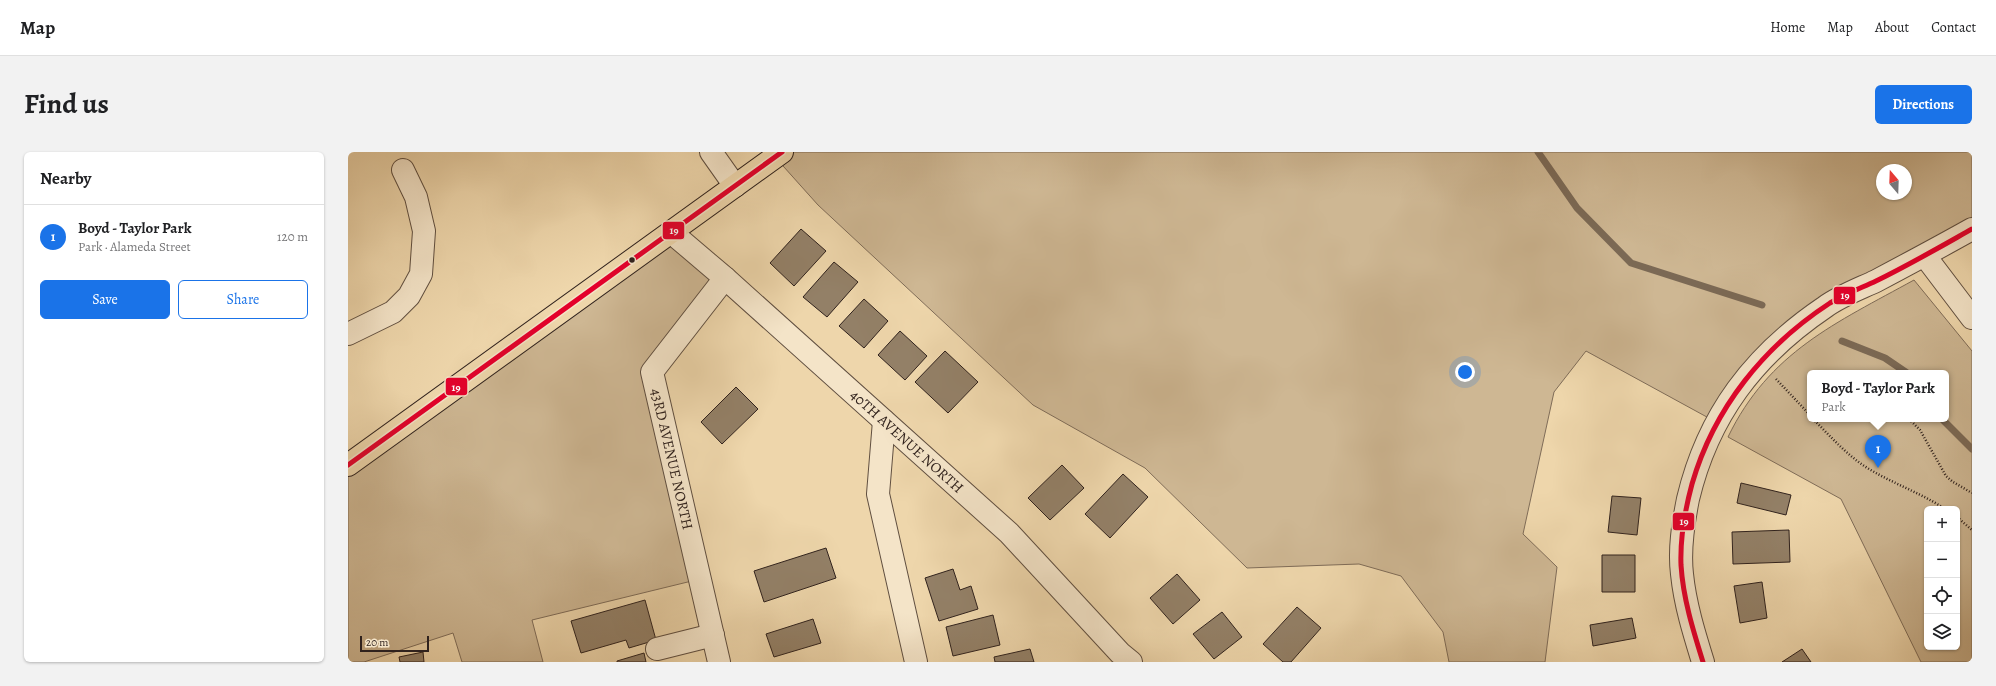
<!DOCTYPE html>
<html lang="en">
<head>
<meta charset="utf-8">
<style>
  body { margin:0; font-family:Alegreya,serif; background:#f2f2f2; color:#202124 }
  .controls { position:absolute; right:12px; bottom:12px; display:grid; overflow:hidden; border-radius:6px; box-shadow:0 1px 3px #0004 }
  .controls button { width:36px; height:36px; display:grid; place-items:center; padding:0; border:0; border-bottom:1px solid #e0e0e0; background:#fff; color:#202124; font:20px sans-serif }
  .compass { position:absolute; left:1528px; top:12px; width:36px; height:36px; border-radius:50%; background:#fff; box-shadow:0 1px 3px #0004; rotate:341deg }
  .scale { position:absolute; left:12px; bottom:10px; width:69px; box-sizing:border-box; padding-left:4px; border:2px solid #30221d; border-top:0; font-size:11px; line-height:14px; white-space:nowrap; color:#30221d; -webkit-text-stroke:3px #f4e4c8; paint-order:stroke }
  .you { position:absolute; left:1117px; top:220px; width:14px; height:14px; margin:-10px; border:3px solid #fff; border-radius:50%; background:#1a73e8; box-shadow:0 0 0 6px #1a73e833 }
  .badge { display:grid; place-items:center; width:26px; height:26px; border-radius:50%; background:#1a73e8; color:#fff; font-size:13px; font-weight:700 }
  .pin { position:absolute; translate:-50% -33px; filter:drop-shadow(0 1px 2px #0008) }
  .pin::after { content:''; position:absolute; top:21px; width:14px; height:12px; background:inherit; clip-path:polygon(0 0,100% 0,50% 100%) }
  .popup { position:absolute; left:1459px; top:218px; width:142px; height:52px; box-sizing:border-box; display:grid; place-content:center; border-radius:6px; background:#fff; filter:drop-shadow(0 1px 3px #0005); font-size:13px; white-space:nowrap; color:#757577 }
  .popup b { font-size:15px; color:#202124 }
  .popup::after { content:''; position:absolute; left:50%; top:100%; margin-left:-8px; border:8px solid transparent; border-top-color:#fff }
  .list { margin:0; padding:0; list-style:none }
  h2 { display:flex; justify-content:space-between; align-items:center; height:52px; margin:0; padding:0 16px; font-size:17px }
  h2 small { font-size:13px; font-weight:400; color:#757577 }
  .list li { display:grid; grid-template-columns:26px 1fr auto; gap:12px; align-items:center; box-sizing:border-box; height:64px; padding:0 16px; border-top:1px solid #e0e0e0 }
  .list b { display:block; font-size:15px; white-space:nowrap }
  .list p { margin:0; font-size:13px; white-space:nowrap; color:#757577 }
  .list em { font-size:13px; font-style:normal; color:#757577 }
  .actions { display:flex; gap:8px; padding:12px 16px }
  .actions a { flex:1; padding:9px 0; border:1px solid #1a73e8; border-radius:6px; text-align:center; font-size:14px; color:#1a73e8 }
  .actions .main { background:#1a73e8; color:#fff }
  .icon { flex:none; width:22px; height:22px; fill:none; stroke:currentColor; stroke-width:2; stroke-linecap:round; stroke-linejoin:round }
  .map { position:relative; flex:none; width:1624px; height:510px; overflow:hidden; border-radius:6px }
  header { display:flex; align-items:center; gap:24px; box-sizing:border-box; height:56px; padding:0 20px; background:#fff; border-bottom:1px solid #e0e0e0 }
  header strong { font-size:19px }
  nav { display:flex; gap:22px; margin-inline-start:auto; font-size:14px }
  .intro { display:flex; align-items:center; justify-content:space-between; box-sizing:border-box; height:96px; padding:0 24px }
  h1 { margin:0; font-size:28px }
  .button { padding:10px 18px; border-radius:6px; background:#1a73e8; color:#fff; font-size:14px; font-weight:700 }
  main { display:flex; gap:24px; padding:0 24px }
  aside { flex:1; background:#fff; border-radius:6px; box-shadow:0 1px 3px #0004 }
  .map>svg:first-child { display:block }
</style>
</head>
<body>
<header>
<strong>Map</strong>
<nav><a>Home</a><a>Map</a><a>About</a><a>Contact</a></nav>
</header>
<div class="intro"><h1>Find us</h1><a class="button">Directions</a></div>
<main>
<aside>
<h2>Nearby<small></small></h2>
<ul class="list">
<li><span class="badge">1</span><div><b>Boyd - Taylor Park</b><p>Park · Alameda Street</p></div><em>120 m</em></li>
</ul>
<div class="actions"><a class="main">Save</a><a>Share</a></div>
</aside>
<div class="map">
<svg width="1624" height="510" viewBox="0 0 1624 510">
  <rect width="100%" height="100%" fill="#eed6ab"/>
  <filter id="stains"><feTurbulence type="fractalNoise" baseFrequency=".005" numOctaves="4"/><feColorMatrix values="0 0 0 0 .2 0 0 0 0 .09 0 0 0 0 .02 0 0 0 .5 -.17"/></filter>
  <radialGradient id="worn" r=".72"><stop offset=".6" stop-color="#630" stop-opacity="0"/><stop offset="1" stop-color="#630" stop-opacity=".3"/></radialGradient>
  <!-- green -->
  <path fill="#ceb793" stroke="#7f6c58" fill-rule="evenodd" d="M434 0H1624V77L1478 154 1368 270 1238 199 1206 240 1175 382 1209 415 1197 510H1101L1095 480 1053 424 1011 412 899 416 797 316 685 253 470 53 427 5ZM1534 18H1558V42H1534Z
    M324 81 377 126 304 220 352 427 184 468 195 510H114L105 481 16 510H0V313Z
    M1566 128 1624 199V510H1573L1493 347 1380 285C1421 200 1488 171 1566 128ZM1462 221H1598V267H1462ZM1579 357H1609V495H1579Z"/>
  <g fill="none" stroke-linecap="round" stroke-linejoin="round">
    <!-- stream -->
    <path stroke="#7b6955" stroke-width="7" d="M1190 0 1229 56 1283 111 1414 153
      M1494 189 1537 206 1559 221
      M1594 267 1624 297"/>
  </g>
  <!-- building -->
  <path fill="#938067" stroke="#30221d" d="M453 77 478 99 446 134 422 111Z
    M486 110 510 130 479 165 455 145Z
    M516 147 540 169 516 196 491 174Z
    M552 179 579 204 557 228 530 203Z
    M597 199 630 230 600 261 567 230Z
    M388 235 410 257 374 292 353 270Z
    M714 313 736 336 702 368 680 346Z
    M775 322 800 345 762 386 737 362Z
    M1393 331 1443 343 1438 363 1389 351Z
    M1264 344 1293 346 1289 383 1260 380Z
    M1441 378 1442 410 1385 412 1384 380Z
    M478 396 488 426 416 450 406 419Z
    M1254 403H1287V440H1254Z
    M605 417 612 438 623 434 630 457 591 469 577 426Z
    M829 422 852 448 825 472 802 446Z
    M1414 430 1419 466 1392 471 1386 434Z
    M297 448 308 488 281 496 278 488 233 501 223 469Z
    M949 455 973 476 943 510H935L915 492Z
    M874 460 894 485 866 507 845 482Z
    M645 463 652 493 605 504 598 475Z
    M1284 466 1288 486 1245 494 1242 473Z
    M465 467 473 491 426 505 418 482Z
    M682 497 686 510H647L646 505Z
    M1454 497 1463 510H1434Z
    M75 500 76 510H52L51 505Z
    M296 501 298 510H269V509Z"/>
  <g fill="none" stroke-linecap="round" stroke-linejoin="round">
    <defs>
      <g id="minor">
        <path d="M363 0 387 34"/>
        <path id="s1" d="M324 81 377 126 661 381 772 501 783 510"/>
        <path d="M1577 104 1624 166"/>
        <path d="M0 182 45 160 61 144 73 122 76 79 68 45 55 18"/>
        <path d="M536 269 530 342 568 510"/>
        <path d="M309 497 365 483"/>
        <path d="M371 510 304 220 377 126"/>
        <path d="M1355 510C1346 481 1337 452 1334 422 1331 397 1335 372 1340 347 1360 263 1406 203 1477 155 1492 144 1511 137 1528 129 1560 112 1592 95 1624 77"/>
      </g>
      <path id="major" d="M0 313 434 0"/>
    </defs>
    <!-- minor casing -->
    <use href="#minor" stroke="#604f40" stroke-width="24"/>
    <!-- major casing -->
    <use href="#major" stroke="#30221d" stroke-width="24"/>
    <!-- path -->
    <path stroke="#30221d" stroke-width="2.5" stroke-dasharray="1 2" stroke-linecap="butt" d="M1428 227 1462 263
      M1465 267 1468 270
      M1472 267 1468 270C1485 287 1501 305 1521 317 1546 332 1573 341 1597 357
      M1561 267 1572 278 1598 324 1605 330 1624 341
      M1609 365 1624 378"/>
    <!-- minor -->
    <use href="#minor" stroke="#f4e4c8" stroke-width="22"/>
    <!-- major -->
    <use href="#major" stroke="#eed6ab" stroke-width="22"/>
    <defs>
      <path id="bus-1" d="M0 313 434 0
        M1355 510C1345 478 1335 446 1333 413 1332 386 1337 358 1344 332 1366 256 1416 194 1482 151 1497 142 1513 136 1528 129 1561 113 1592 95 1624 77"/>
    </defs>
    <!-- bus-1 casing -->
    <use href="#bus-1" stroke="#f4e4c8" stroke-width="8"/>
    <!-- bus-1 -->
    <use href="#bus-1" stroke="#e4002b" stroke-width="5"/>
  </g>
  <!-- markers -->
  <circle fill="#30221d" stroke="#f4e4c8" stroke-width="1.5" cx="284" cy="108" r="3.5"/>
  <g text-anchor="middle" stroke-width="3" stroke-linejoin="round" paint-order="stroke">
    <!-- street labels -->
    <g font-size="15" fill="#30221d" stroke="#f4e4c8">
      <text dy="5" stroke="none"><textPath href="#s1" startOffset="314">40TH AVENUE NORTH</textPath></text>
      <text transform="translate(324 307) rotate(77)" y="5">43RD AVENUE NORTH</text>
    </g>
  </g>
  <g stroke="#f4e4c8" stroke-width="1.5">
    <rect x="314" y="69" width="23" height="19" rx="4" fill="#e4002b"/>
    <rect x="1485" y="134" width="23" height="19" rx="4" fill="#e4002b"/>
    <rect x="97" y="225" width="23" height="19" rx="4" fill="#e4002b"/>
    <rect x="1324" y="360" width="23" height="19" rx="4" fill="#e4002b"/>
  </g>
  <g font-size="11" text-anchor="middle" font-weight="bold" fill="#fff">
    <text x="326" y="82">19</text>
    <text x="1497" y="147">19</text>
    <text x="108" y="239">19</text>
    <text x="1336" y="373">19</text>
  </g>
  <rect width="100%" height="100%" filter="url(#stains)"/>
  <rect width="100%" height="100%" fill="url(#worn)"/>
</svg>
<div class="controls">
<button>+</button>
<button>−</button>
<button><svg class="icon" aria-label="locate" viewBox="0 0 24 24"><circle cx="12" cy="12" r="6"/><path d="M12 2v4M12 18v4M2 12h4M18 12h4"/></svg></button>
<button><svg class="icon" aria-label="layers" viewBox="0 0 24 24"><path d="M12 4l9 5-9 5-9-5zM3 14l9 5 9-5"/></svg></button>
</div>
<svg class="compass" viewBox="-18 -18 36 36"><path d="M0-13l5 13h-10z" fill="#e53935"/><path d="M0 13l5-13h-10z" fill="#757577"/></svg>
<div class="scale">20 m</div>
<div class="you"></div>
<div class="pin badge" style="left:1530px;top:316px">1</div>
<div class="popup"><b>Boyd - Taylor Park</b>Park</div>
</div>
</main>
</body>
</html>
